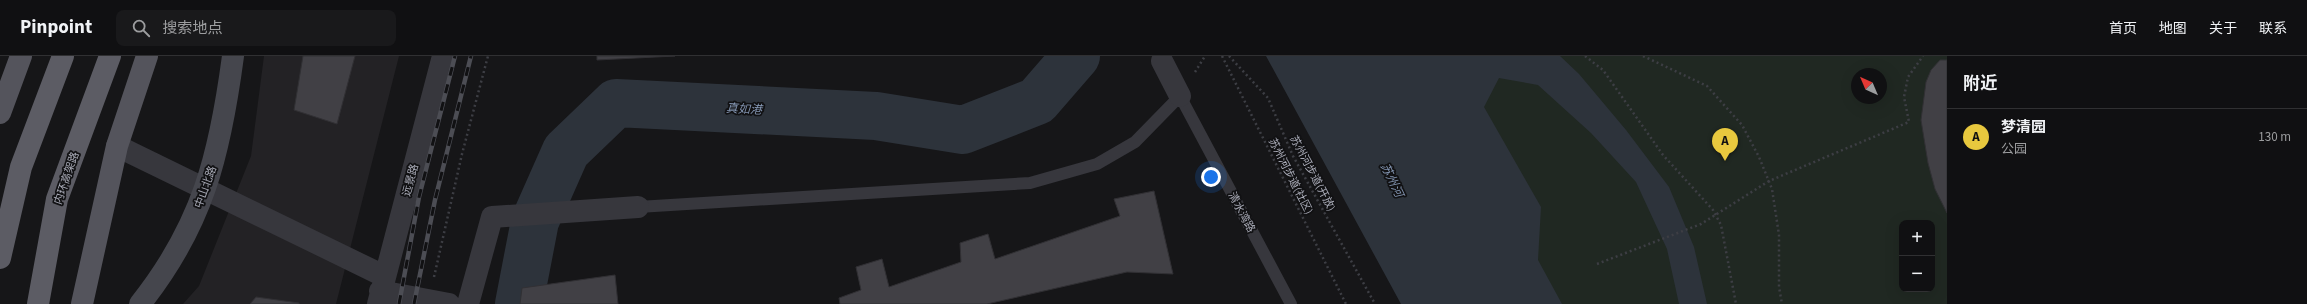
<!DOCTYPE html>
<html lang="zh">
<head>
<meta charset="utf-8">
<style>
  body { margin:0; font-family:"Source Sans 3","Noto Sans SC",sans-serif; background:#19191b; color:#f1f3f6 }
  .controls { position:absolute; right:12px; bottom:12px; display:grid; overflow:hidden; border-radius:8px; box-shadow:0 4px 16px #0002 }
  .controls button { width:36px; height:36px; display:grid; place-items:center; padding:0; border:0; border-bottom:1px solid #303032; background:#101012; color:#f1f3f6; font:20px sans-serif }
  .compass { position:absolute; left:1851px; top:12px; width:36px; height:36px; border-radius:50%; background:#101012; box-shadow:0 4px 16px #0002; rotate:316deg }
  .you { position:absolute; left:1211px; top:121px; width:14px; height:14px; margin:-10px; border:3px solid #fff; border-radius:50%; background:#1a73e8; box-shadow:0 0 0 6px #1a73e833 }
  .badge { display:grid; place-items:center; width:26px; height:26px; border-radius:50%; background:#e8c83e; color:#111; font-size:13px; font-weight:700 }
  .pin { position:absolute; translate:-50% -33px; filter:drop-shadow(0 1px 2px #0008) }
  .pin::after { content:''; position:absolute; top:21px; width:14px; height:12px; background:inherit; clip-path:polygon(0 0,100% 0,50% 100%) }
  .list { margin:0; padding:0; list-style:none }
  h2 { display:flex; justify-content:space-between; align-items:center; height:52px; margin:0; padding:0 16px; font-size:17px }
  h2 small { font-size:13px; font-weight:400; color:#9c9d9f }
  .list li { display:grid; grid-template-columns:26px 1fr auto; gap:12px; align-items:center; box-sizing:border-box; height:56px; padding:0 16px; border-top:1px solid #303032 }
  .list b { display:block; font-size:15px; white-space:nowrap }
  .list p { margin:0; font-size:13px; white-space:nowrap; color:#9c9d9f }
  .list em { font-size:13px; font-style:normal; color:#9c9d9f }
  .icon { flex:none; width:22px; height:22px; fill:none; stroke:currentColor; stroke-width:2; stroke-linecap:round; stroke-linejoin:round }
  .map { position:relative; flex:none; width:1947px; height:248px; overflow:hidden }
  header { display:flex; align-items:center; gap:24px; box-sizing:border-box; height:56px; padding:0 20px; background:#101012; border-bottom:1px solid #303032 }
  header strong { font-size:19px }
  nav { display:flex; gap:22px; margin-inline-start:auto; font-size:14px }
  .search { width:280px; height:36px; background:#19191b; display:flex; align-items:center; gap:10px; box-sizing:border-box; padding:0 14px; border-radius:8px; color:#9c9d9f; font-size:15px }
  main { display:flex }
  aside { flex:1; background:#101012 }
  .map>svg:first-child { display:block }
</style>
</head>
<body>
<header>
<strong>Pinpoint</strong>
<div class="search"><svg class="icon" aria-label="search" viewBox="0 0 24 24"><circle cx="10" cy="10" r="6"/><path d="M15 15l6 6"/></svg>搜索地点</div>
<nav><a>首页</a><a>地图</a><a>关于</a><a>联系</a></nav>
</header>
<main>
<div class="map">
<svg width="1947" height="248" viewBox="0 0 1947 248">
  <rect width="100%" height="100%" fill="#161618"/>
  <!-- built -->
  <path fill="#232225" d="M264 0H399L336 248H183L199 230 251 100Z"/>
  <!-- green -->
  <path fill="#202822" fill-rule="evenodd" d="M1457 0H1947V248H1551ZM1857 18H1881V42H1857ZM1902 167H1932V233H1902Z"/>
  <!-- water -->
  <path fill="#2d333b" d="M1266 0H1560L1579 18 1626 74 1669 131 1694 191 1707 248H1679L1667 193 1636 126 1591 77 1538 29 1499 22 1484 51 1541 151 1538 204 1562 248H1401Z"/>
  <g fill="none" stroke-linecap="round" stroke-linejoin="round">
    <!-- river -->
    <path stroke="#2d333b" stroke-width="48" d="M519 248 535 165 566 95 616 47 876 60 963 74 1037 45 1076 0"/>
  </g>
  <!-- building -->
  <path fill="#414045" stroke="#313034" d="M303 0H355L337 68 294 54Z
    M597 0H675L597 4Z
    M1940 4H1947V157L1935 133 1928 107 1921 64 1926 26 1931 14Z
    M1154 135 1173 218 1127 216 987 248H840L839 242 861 234 856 211 882 203 889 231 961 206 960 187 988 178 995 203 1120 160 1114 143Z
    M615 219 618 248H520L522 232Z
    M256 241 299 247V248H250Z"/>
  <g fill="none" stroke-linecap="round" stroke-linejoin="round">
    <!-- path -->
    <path stroke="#3d3e44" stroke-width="2.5" stroke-dasharray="2 3" stroke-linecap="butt" d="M1222 0 1346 248
      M1229 0 1268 42 1293 100 1375 248
      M1585 0 1603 14 1663 99 1713 154 1721 169 1736 248
      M1643 0 1707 30 1742 69 1759 101 1772 133 1779 179V231L1782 248
      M1195 16 1205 0
      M1597 208 1701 168 1769 125 1909 66 1904 41 1908 21 1923 0
      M434 221 462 98 488 0"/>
    <!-- service -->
    <path stroke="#37373d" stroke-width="12" d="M638 151 1030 127 1097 108 1135 86 1180 40 1291 248"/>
    <!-- minor -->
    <path stroke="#37373d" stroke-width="22" d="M1162 5 1180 40
      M117 90 384 220
      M380 235 449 248
      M378 248 443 0
      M468 248 492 161 638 151"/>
    <!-- secondary -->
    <path stroke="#45464d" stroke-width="22" d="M140 248C203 169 220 98 233 0"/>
    <!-- primary -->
    <path stroke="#54545c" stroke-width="22" d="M0 57 21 0
      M82 248 117 90 147 0"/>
    <!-- trunk -->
    <path stroke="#5c5c64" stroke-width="22" d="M0 202 21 111 63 0
      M38 248 57 143 110 0"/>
    <defs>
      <path id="rail" d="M399 248 419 141 455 0
        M414 248 435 144 471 0"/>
    </defs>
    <!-- rail casing -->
    <use href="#rail" stroke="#4c4d54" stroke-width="4.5"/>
    <!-- rail -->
    <use href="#rail" stroke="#111113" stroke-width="3" stroke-dasharray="9" stroke-linecap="butt"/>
  </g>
  <g text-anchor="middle" stroke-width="3.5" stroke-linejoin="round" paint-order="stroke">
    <!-- street labels -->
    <g font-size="11" fill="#a9abb7" stroke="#111113">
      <text transform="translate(1313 117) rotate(62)" y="4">苏州河步道(开放)</text>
      <text transform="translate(1291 120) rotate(63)" y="4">苏州河步道(社区)</text>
      <text transform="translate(66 122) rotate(-71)" y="4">内环高架路</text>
      <text transform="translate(410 124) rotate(-75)" y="4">远景路</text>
      <text transform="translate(205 131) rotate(-70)" y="4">中山北路</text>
      <text transform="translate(1242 156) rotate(62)" y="4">清水湾路</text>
    </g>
    <!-- water labels -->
    <g font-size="12" font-style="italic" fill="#8294b0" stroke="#111113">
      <text transform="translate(744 53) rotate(3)" y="4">真如港</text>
      <text transform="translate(1392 124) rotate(64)" y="4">苏州河</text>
    </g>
  </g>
</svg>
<div class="controls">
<button>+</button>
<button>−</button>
</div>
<svg class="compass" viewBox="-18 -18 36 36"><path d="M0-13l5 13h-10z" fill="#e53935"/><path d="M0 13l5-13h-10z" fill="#9c9d9f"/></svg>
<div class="you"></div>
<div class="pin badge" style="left:1725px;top:105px">A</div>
</div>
<aside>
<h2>附近<small></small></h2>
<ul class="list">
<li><span class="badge">A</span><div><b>梦清园</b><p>公园</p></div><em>130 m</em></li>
</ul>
</aside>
</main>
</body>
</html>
